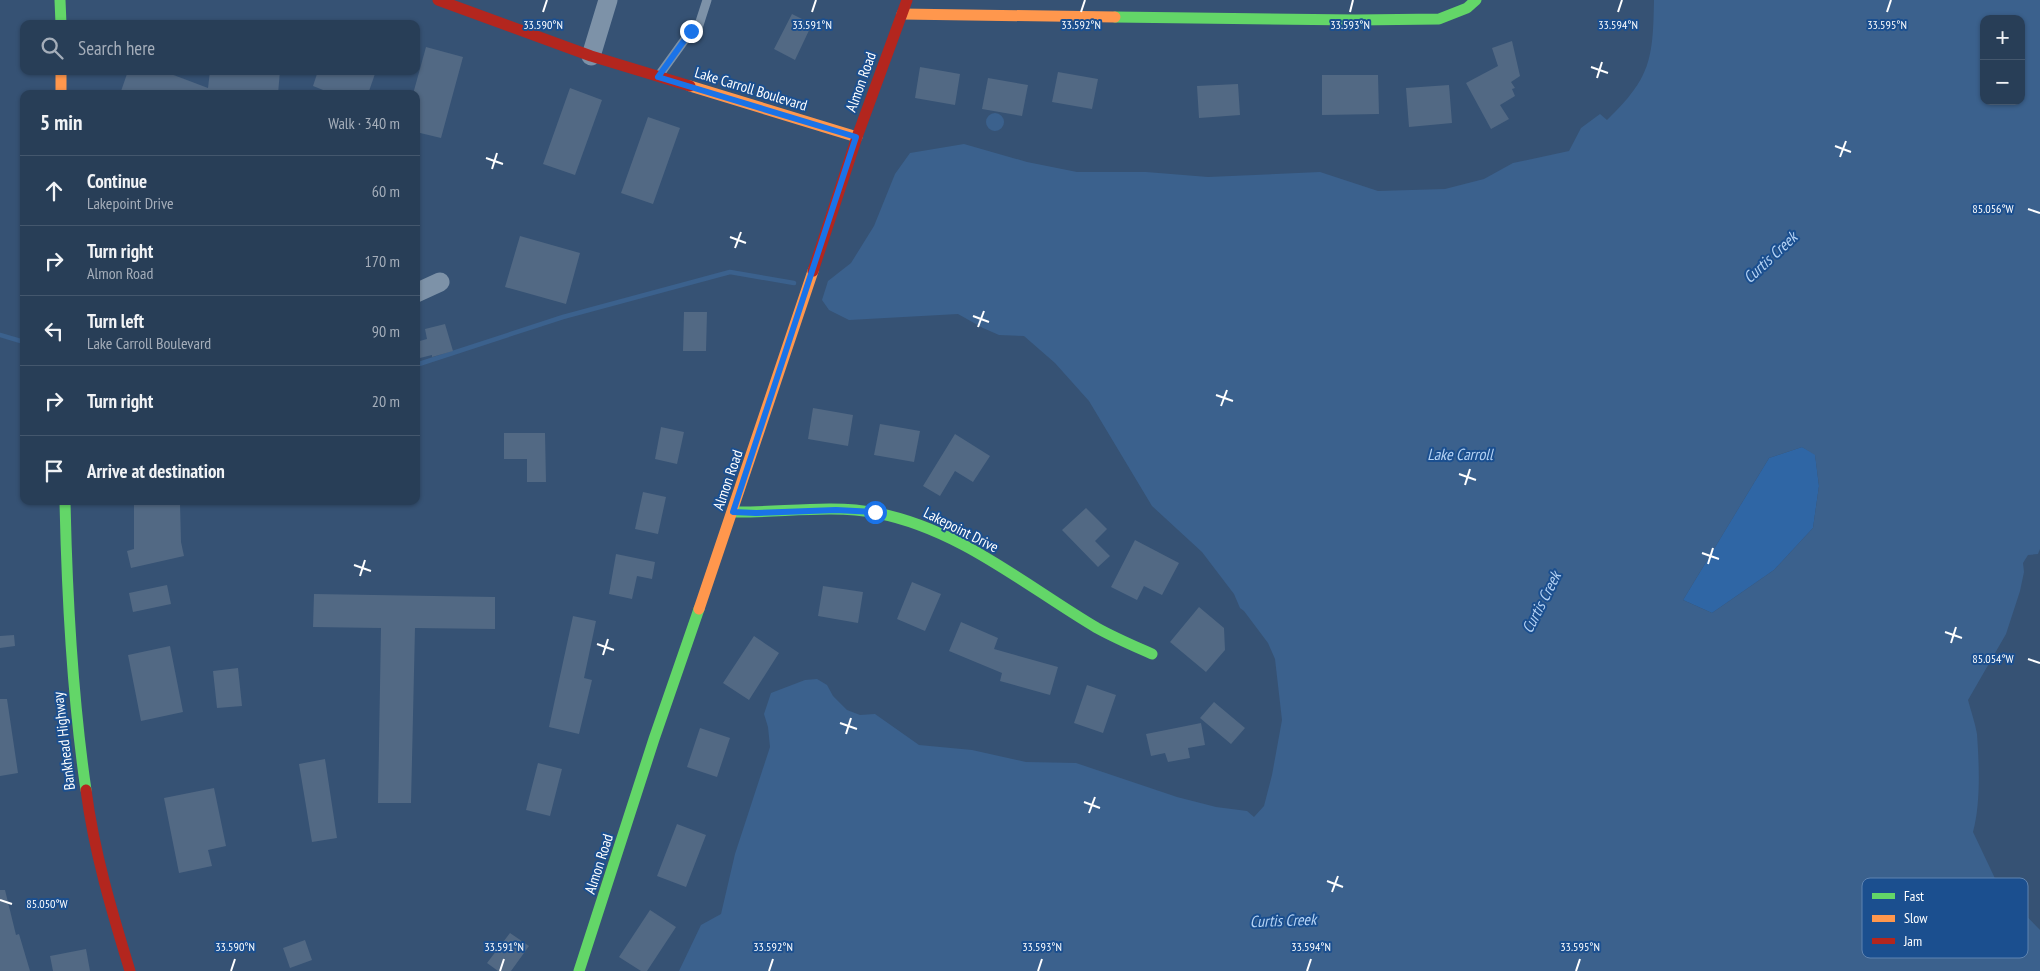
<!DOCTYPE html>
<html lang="en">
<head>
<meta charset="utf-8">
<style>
  body { margin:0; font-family:"PT Sans Narrow",sans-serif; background:#344961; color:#f1f3f6 }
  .controls { position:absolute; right:15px; top:15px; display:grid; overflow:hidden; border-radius:10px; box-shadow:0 1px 4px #0004 }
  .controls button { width:45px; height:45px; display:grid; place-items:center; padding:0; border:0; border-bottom:1px solid #44576d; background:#283e57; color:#f1f3f6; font:25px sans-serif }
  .stop { position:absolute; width:15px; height:15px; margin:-11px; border:4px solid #1a73e8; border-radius:50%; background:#fff }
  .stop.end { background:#1a73e8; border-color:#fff; box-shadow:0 1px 5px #0008 }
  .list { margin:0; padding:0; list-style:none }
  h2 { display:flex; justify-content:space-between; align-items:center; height:65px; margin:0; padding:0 20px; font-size:21px }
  h2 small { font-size:16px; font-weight:400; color:#a5aeba }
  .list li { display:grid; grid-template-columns:32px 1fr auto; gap:15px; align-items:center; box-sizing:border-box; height:70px; padding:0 20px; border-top:1px solid #44576d }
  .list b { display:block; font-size:19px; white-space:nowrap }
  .list p { margin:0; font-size:16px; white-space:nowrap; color:#a5aeba }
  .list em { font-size:16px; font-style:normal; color:#a5aeba }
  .icon { flex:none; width:28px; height:28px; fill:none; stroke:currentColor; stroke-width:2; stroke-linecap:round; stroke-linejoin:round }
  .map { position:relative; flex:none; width:2040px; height:971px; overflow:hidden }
  .search { position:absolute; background:#283e57; box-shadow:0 1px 4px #0004; left:20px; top:20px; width:400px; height:55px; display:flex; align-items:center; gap:12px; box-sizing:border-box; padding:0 18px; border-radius:10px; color:#a5aeba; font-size:19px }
  .panel { position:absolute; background:#283e57; box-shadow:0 1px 4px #0004; left:20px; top:90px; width:400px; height:415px; border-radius:10px }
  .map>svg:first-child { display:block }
</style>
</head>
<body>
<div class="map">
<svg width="2040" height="971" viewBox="0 0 2040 971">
  <rect width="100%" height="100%" fill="#365274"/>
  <!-- green -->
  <path fill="#2f66a5" d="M1802 447 1815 454 1819 486 1813 528 1774 570 1712 613 1683 600 1769 458Z"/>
  <!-- water -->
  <path fill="#3b618d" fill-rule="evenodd" d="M1654 0H2040V549L2038 554 2028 555 2023 563 2024 572 2020 591 2006 634 1968 700C1971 711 1975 723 1977 734 1979 763 1981 803 1973 832L2000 889 2040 930V971H679L701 925 721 914 735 854 770 747 768 727 764 714 771 693 805 680 817 679 827 685 833 696 847 710 860 715 875 714 919 745 972 750 1026 762 1076 763 1177 797 1216 807 1247 811 1254 817 1264 806 1272 775 1282 720 1275 659 1268 643 1244 611 1240 608 1234 594 1202 552 1152 506 1089 401 1055 363 1024 336 999 335 983 328 958 314 849 320 829 310 822 300 828 281 851 263 874 226 895 174 910 153 964 144 1027 162 1077 172H1146L1208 177 1320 172 1378 191 1445 189 1484 179 1513 163 1569 151 1581 128 1600 114 1607 120C1651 78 1653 59 1654 0ZM1984 19H2021V101H1984ZM1802 447 1815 455 1819 486 1813 528 1774 570 1712 613 1683 600 1769 458Z
    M986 122a9 9 0 1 1 18 0a9 9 0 1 1-18 0Z"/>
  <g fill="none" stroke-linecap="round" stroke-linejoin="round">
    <!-- stream -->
    <path stroke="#3b618d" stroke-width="4.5" d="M0 335 24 342
      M416 365 563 317 730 272 794 283"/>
  </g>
  <!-- building -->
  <path fill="#526984" d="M792 14 812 24 795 60 774 49Z
    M1512 41 1520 76 1511 82 1515 88 1512 89 1515 96 1500 105 1509 119 1491 129 1466 83 1498 66 1492 48Z
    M426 47 463 57 441 138 416 132V94H413Z
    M920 67 960 74 955 105 915 98Z
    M128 71H163L208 88 210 71H280L278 94H120Z
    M318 71H376L368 94H333L313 86Z
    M1058 72 1098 79 1092 109 1052 102Z
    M1322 75H1378L1379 114 1322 115Z
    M988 78 1028 85 1022 116 982 109Z
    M1238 84 1240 115 1199 118 1197 86Z
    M1449 85 1452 123 1409 127 1406 88Z
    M570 88 602 100 575 175 543 164Z
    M648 117 680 128 653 204 621 193Z
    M520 236 580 253 566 304 505 287Z
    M684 312H707L706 351H683Z
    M445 324 453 351 432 357V355L416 359V342L427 339 425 329Z
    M813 408 853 415 848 446 808 439Z
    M880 424 920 431 914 462 874 455Z
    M661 427 684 432 677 464 655 459Z
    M504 433H545L546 482H527V459H504Z
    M955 434 990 456 973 482 955 471 940 496 923 486Z
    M643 492 666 497 658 534 635 529Z
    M180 503 181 542 184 556 131 568 127 551 134 549V504Z
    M1086 508 1107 529 1095 541 1110 556 1098 567 1062 530Z
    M1135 540 1179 563 1162 595 1144 586 1137 600 1111 587Z
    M616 554 655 562 652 579 637 576 632 599 609 594Z
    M912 582 941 594 925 631 897 619Z
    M167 585 171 604 133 612 129 593Z
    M823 586 863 592 858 623 818 616Z
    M314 594 495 597V629L415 628 411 803H378L381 628 313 627Z
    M1199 607 1224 628 1225 650 1206 672 1170 642Z
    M573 616 596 621 584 678 592 680 579 734 549 727Z
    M961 622 998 638 994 649 1058 667 1050 695 1000 681 1002 673 949 651Z
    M14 635 15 646 0 648V636Z
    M754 636 779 653 749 700 723 683Z
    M170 646 183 712 141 721 128 655Z
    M238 668 242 706 217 708 213 671Z
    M1087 685 1116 695 1103 733 1074 723Z
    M0 699H7L18 773 0 776Z
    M1214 702 1245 728 1231 744 1200 718Z
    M1201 723 1205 745 1188 748 1190 758 1168 762 1165 753 1151 756 1146 734Z
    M700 728 730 738 717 777 687 767Z
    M325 759 337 838 312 842 299 764Z
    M538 763 562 769 550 816 526 810Z
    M214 788 226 846 208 850 212 866 179 873 164 798Z
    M677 824 706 835 686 887 657 876Z
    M0 890H5L16 935 19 934 30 971H0Z
    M650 910 676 927 647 971H641L619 957Z
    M510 933 529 946 511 971H498L487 963Z
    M305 940 312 960 290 968 283 948Z
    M86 949 90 971H53L50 956Z"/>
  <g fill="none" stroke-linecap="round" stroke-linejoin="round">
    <!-- lane -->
    <path stroke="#7d92a8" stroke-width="9" d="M660 74 691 31 698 28 707 0"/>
    <!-- street -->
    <path stroke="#7d92a8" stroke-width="19" d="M591 56 608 0
      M416 293 440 282"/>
    <!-- fast -->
    <path stroke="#63d668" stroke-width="11" d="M60 0 61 24
      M1115 17 1356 20 1439 19 1467 8 1476 0
      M65 501C67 598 72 694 86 790
      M733 512C781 513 830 504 877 513 960 529 1026 586 1097 628 1115 638 1134 646 1152 654
      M579 971 654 739 699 609"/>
    <!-- slow -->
    <path stroke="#ff974d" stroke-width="11" d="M902 14 1115 17
      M61 71V94
      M690 86 857 137
      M699 609 813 271"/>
    <!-- jam -->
    <path stroke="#b3261e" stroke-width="11" d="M438 0 591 56 690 86
      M813 271 857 137 907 0
      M86 790C94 852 112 912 130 971"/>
  </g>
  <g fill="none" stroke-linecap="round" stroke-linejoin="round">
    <!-- route -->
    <path stroke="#1a73e8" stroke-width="6" d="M691 31 658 77 856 137 733 512 756 513 836 510 875 512"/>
  </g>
  <!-- ticks -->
  <path fill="none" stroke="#fff" stroke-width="2" d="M543 12 547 0M812 12 816 0M1081 12 1085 0M1350 12 1353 0M1618 12 1622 0M1887 12 1891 0M1591 67 1608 73M1597 78 1602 62M1835 146 1851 152M1840 157 1846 141M486 158 503 164M492 169 497 153M2028 209 2040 213M730 237 746 243M735 248 741 232M973 316 989 322M978 327 984 311M1216 395 1233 401M1221 406 1227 390M1459 474 1476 480M1465 485 1470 469M1702 553 1719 559M1708 564 1713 548M354 565 371 571M360 576 365 560M1945 632 1962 638M1951 643 1956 627M597 644 614 650M603 655 608 639M2028 659 2040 663M840 723 857 729M846 734 851 718M1084 802 1100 808M1089 813 1095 797M1327 881 1343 887M1332 892 1338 876M0 900 12 904M231 971 235 959M500 971 504 959M769 971 773 959M1038 971 1042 959M1307 971 1311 959M1576 971 1580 959"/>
  <g text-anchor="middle" stroke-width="4" stroke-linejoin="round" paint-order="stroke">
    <!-- street labels -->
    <g font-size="15" fill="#fff" stroke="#1b4f8f">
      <text transform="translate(861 82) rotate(-70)" y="5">Almon Road</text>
      <text transform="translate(751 89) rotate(17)" y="5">Lake Carroll Boulevard</text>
      <text transform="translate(728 480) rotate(-71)" y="5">Almon Road</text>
      <text transform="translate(961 530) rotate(27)" y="5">Lakepoint Drive</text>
      <text transform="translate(64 741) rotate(-97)" y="5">Bankhead Highway</text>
      <text transform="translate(599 864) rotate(-72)" y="5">Almon Road</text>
    </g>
    <!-- water labels -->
    <g font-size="16" font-style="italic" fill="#b5d3f5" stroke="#1b4f8f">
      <text transform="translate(1770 257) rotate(-43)" y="6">Curtis Creek</text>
      <text x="1460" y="460">Lake Carroll</text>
      <text transform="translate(1541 602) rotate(-63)" y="6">Curtis Creek</text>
      <text transform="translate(1283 920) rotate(-2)" y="6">Curtis Creek</text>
    </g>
  </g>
  <!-- legend -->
  <rect x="1862" y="878" width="166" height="80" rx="8" fill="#1b4f8f" stroke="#5f84b1" stroke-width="1"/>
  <rect x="1872" y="893" width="23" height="6" fill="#63d668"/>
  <rect x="1872" y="915" width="23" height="7" fill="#ff974d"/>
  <rect x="1872" y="938" width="23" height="6" fill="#b3261e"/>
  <g font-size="14" fill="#fff">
    <text x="1904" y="901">Fast</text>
    <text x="1904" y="923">Slow</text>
    <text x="1904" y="946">Jam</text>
  </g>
  <g font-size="12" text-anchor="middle" fill="#fff" stroke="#1b4f8f" stroke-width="4" stroke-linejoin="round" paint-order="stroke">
    <text x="543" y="29">33.590°N</text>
    <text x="812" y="29">33.591°N</text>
    <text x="1081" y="29">33.592°N</text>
    <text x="1350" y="29">33.593°N</text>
    <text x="1618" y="29">33.594°N</text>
    <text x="1887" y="29">33.595°N</text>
    <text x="1993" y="213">85.056°W</text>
    <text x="1993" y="663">85.054°W</text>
    <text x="47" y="908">85.050°W</text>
    <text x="235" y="951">33.590°N</text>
    <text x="504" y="951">33.591°N</text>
    <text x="773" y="951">33.592°N</text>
    <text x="1042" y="951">33.593°N</text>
    <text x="1311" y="951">33.594°N</text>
    <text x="1580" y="951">33.595°N</text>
  </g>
</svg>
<div class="controls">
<button>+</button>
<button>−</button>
</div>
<div class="stop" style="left:875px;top:512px"></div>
<div class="stop end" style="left:691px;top:31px"></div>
<div class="search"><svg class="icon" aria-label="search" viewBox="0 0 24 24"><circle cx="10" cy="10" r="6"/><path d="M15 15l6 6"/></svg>Search here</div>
<section class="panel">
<h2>5 min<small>Walk · 340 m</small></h2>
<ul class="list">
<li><svg class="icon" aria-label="ahead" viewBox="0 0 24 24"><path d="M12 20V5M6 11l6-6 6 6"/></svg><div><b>Continue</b><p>Lakepoint Drive</p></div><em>60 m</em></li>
<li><svg class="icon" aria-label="right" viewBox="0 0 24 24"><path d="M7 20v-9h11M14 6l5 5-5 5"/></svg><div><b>Turn right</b><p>Almon Road</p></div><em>170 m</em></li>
<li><svg class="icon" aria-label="left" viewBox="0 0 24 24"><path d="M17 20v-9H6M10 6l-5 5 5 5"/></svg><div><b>Turn left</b><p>Lake Carroll Boulevard</p></div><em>90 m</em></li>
<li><svg class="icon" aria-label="right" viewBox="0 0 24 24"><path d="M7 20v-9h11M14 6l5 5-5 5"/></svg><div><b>Turn right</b></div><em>20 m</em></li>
<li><svg class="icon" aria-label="arrive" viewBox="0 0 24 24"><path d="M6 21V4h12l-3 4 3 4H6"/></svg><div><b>Arrive at destination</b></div></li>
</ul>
</section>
</div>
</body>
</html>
